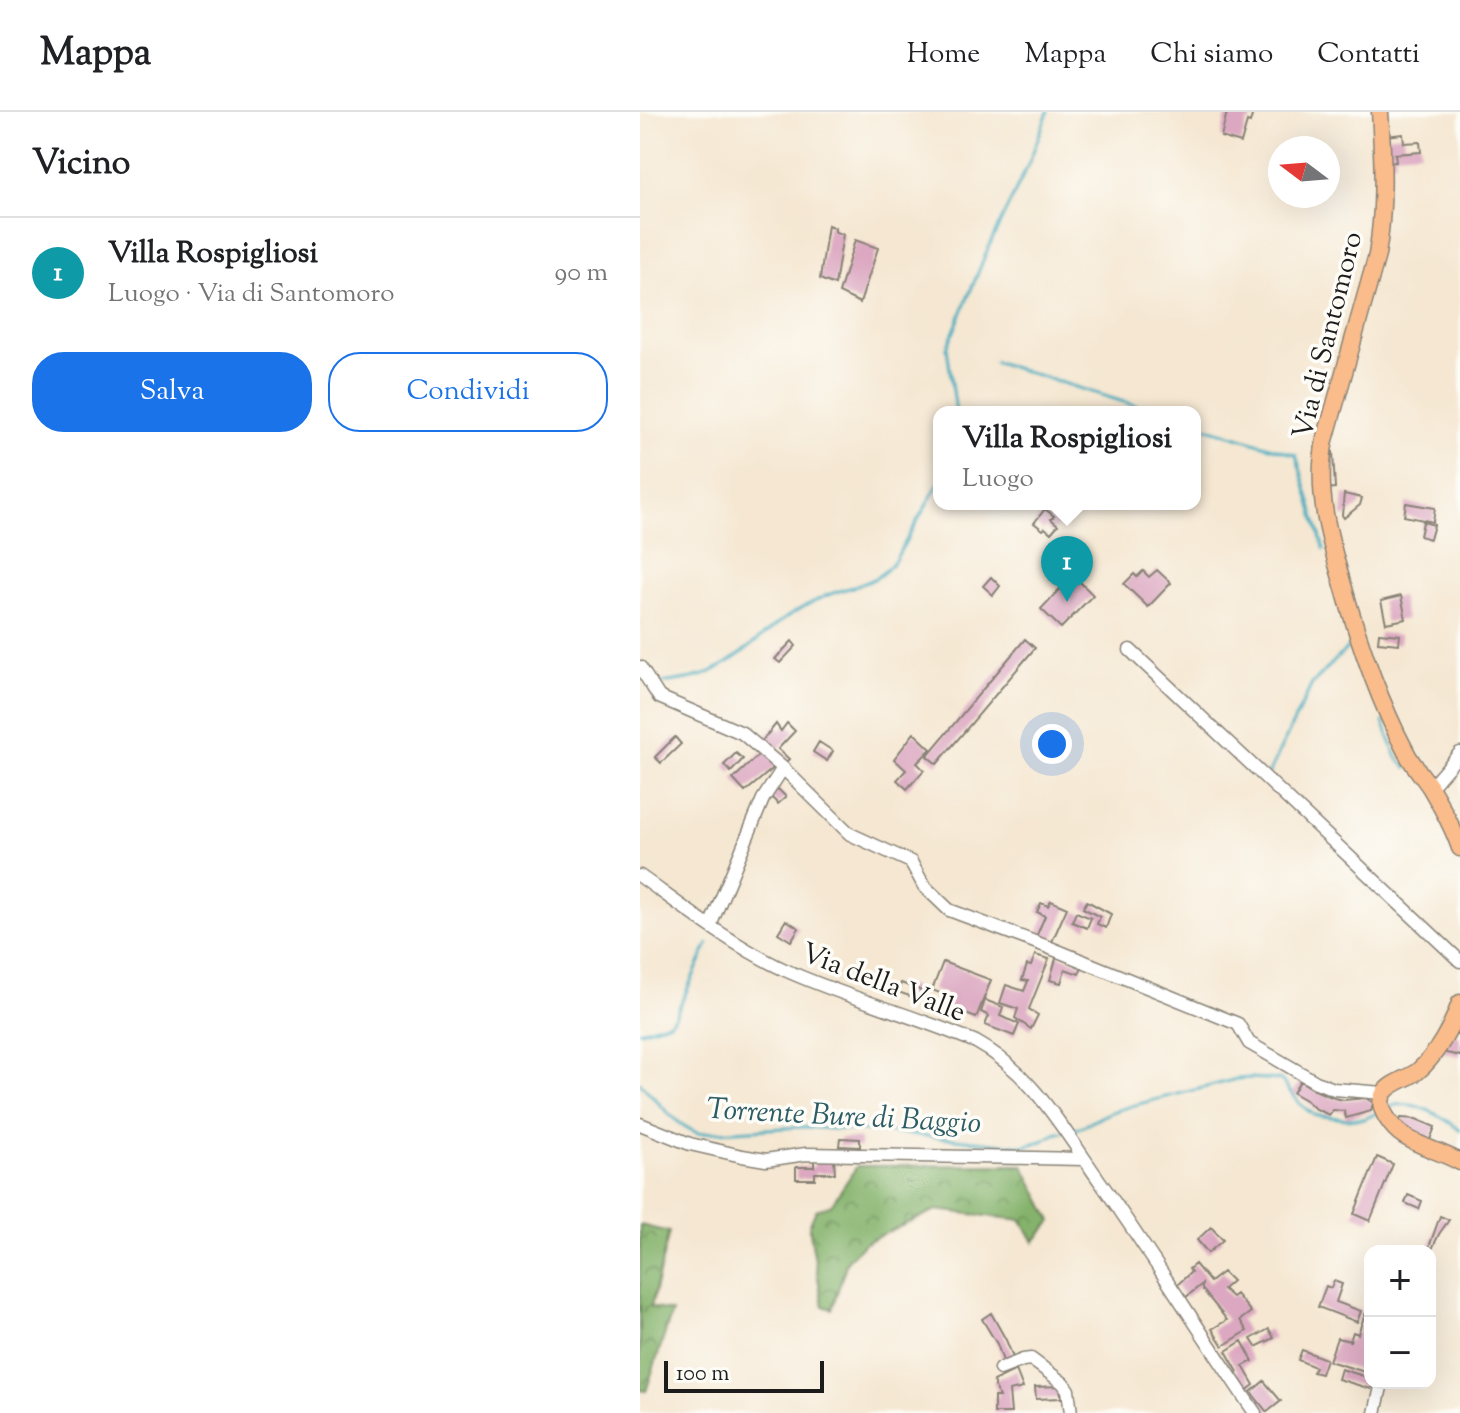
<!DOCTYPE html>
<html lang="it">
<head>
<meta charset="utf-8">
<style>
  body { margin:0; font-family:"Sorts Mill Goudy",serif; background:#f6f6f6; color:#202124 }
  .controls { position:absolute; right:24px; bottom:24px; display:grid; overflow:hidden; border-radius:16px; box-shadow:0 8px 32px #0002 }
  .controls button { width:72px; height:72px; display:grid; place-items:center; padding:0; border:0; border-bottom:2px solid #e0e0e0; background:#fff; color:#202124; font:40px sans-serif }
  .compass { position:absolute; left:628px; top:24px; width:72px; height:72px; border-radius:50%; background:#fff; box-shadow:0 8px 32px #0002; rotate:286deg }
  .scale { position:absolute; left:24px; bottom:20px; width:160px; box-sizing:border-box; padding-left:8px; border:4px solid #1c1c1c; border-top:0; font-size:22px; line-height:28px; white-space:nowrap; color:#1c1c1c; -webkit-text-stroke:6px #fdfcf7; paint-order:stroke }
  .you { position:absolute; left:412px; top:632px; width:28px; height:28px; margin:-20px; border:6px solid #fff; border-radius:50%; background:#1a73e8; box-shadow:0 0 0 12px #1a73e833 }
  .badge { display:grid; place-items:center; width:52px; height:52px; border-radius:50%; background:#1a73e8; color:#fff; font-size:26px; font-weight:700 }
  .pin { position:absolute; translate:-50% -66px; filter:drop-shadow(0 2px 4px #0008) }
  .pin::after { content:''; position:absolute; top:42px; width:28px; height:24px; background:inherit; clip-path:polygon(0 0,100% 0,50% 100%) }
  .popup { position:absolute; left:293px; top:294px; width:268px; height:104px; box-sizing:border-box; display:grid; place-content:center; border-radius:16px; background:#fff; filter:drop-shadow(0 2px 6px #0005); font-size:26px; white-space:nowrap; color:#757577 }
  .popup b { font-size:30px; color:#202124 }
  .popup::after { content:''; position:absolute; left:50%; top:100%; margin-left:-16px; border:16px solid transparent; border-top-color:#fff }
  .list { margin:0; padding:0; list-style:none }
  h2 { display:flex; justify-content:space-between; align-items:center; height:104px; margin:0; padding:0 32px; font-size:34px }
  h2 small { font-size:26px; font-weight:400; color:#757577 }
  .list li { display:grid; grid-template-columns:52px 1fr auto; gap:24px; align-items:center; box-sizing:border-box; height:112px; padding:0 32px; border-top:2px solid #e0e0e0 }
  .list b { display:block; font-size:30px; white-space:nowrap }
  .list p { margin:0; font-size:26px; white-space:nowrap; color:#757577 }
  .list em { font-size:26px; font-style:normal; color:#757577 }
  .actions { display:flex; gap:16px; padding:24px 32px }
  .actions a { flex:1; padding:18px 0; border:2px solid #1a73e8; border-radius:32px; text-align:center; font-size:28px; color:#1a73e8 }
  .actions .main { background:#1a73e8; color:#fff }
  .map { position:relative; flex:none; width:820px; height:1301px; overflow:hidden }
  header { display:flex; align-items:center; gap:48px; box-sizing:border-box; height:112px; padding:0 40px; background:#fff; border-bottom:2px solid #e0e0e0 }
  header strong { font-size:38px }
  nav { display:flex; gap:44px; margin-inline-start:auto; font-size:28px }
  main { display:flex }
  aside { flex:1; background:#fff }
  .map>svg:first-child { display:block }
</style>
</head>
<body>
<header>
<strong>Mappa</strong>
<nav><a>Home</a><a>Mappa</a><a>Chi siamo</a><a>Contatti</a></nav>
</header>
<main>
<aside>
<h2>Vicino<small></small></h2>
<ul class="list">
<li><span class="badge" style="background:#0f9aa8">1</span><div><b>Villa Rospigliosi</b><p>Luogo · Via di Santomoro</p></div><em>90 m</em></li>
</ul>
<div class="actions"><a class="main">Salva</a><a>Condividi</a></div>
</aside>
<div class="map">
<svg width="820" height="1301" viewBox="0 0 820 1301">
  <defs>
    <pattern id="forest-crowns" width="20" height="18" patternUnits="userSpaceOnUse" patternTransform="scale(2)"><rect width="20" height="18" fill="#85b36c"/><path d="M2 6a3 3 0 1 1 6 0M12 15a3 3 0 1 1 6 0" fill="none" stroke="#6c9158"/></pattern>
  </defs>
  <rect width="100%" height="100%" fill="#fdfcf7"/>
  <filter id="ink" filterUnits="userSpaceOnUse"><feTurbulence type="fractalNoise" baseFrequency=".0125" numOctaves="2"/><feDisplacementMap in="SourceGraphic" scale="16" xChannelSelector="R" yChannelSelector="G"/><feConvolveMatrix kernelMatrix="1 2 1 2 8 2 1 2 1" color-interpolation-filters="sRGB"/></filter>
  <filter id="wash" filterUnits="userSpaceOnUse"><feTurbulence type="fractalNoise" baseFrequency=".006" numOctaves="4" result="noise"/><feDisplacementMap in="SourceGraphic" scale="32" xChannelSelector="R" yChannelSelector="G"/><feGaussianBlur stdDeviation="1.8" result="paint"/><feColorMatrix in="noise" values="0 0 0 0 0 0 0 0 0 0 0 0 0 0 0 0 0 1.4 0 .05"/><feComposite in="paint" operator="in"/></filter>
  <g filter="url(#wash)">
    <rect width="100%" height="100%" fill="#f5e7d1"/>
    <!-- forest -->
    <path fill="url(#forest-crowns)" stroke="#506844" stroke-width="2" d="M383 1053 412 1109 394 1130 382 1108 296 1098 224 1131 207 1149 192 1197 183 1194 169 1114 176 1098 191 1093 217 1054Z
      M0 1113 29 1120 11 1195 32 1200 6 1279 0 1278Z"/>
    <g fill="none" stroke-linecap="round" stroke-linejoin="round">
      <!-- stream -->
      <path stroke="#40abbf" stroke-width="3" d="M355 250 516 300
        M316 300 307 236 349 134 388 53 408 0
        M555 312 656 343 684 437
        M15 572C31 569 49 568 64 563 91 552 114 531 136 513 149 503 164 494 179 487 208 472 234 477 255 448L299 371
        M743 610 757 646 767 656
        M629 661 672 572 712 531
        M0 919 30 910 35 904 68 832
        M0 971C18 989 33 1012 58 1021L162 1015 257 1021 384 1034 402 1029 415 1022 422 1020
        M747 996C771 985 801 1003 820 1018
        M430 1019C446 1015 459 1004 475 999 515 986 556 979 596 967L611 966 641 968 660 992 674 1003 707 1007H724L737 1001"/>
    </g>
    <g id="blocks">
      <!-- building -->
      <path fill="#dca7c1" d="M587 0H613L610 11 607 10 601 31 581 25Z
        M763 22 764 31 780 30 781 40 755 42 756 50 747 51 745 24Z
        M188 113 195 116V120L203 122 195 173 180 167Z
        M215 128 238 136 220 191 199 181Z
        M693 340 695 376 686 377 684 341Z
        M704 382 722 386 720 393 704 406 702 403Z
        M766 391 795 396 793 410 764 404Z
        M405 397 414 404 411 407 418 413 411 421 405 416 403 418 394 411Z
        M783 410 794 413 790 427 780 424Z
        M517 458 531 471 508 495 484 472 494 462 497 465 503 459 509 465Z
        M433 463 453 483 421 516 401 497Z
        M351 465 360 474 353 483 343 474Z
        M761 484 766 507 746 511 741 489Z
        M739 521 760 523 759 532 738 530Z
        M385 527 395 536 297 652 287 644Z
        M152 529 156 534 140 551 135 547Z
        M147 611 155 619 138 637 149 647 144 652 136 654 105 680 93 667 127 635 121 630 136 612 141 619Z
        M274 621 291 637 277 651 284 658 267 677 257 668 266 658 254 647Z
        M35 625 41 632 21 651 15 645Z
        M179 630 193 639 187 649 173 640Z
        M96 641 103 647 91 660 84 653Z
        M138 677 146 685 138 692 130 684Z
        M411 789 427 796 411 832 396 825 405 804 397 800 401 791 408 794Z
        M447 789 471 802 466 816 457 812 460 805 443 796Z
        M436 800 451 806 447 816 432 810Z
        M146 808 159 816 151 829 138 821Z
        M395 843 409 847 389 897 398 903 391 917 375 906 378 897 360 891 366 873 384 879 388 869 382 868 387 853 391 854Z
        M417 843 443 852 439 862 425 857 421 871 410 868Z
        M303 850 351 868 336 906 307 895 311 885 292 878Z
        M261 871 282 879 278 887 258 880Z
        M345 888 363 895 360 904 379 912 374 924 345 913 349 904 341 900Z
        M814 922 820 924V944L802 940Z
        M660 969 677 979 694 986 704 988 726 986 733 991 731 999 706 1006 704 999 693 998 689 1003 674 996 667 989 653 981Z
        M761 1006 776 1007 795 1015 789 1030 758 1012Z
        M200 1026 220 1027V1035L199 1034Z
        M737 1045 753 1052 730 1109 714 1102Z
        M194 1047 195 1061H175V1067H156V1055H174V1048Z
        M768 1083 782 1089 779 1097 765 1091Z
        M800 1104 809 1108 799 1122 792 1137 789 1135Z
        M571 1115 583 1128 568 1141 557 1128Z
        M555 1152 570 1170 583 1160 592 1169 583 1177 592 1185 596 1182 611 1200 600 1208 607 1219 583 1234 572 1217 587 1208 562 1177V1172L545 1186 536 1174 551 1160 549 1157Z
        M694 1169 702 1172 696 1190 721 1199 717 1210 678 1195 686 1174 691 1176Z
        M351 1201 366 1228 374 1248 364 1252 357 1232 342 1207Z
        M725 1202 730 1203V1245L725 1260 689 1249 697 1226 710 1229 713 1220 718 1222Z
        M629 1217 634 1226 616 1235 611 1227Z
        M602 1229 613 1249 603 1254 614 1273 606 1279 594 1263 598 1260 586 1239Z
        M662 1238 686 1247 681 1262 673 1260 675 1255 658 1248Z
        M701 1257 730 1266V1271H733L731 1277 698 1267Z
        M376 1258 383 1276 369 1279 371 1301H354V1285H359L353 1269Z
        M624 1269 641 1289 627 1300 611 1280Z
        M420 1274 421 1286 396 1287 395 1275Z"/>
    </g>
  </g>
  <g filter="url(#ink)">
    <use href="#blocks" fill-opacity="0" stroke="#888276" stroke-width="2"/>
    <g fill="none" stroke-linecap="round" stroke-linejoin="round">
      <defs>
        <path id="minor" d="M490 538 820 849
          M0 555 19 585 102 621 143 656 210 722 271 750 284 774 309 798 408 835 598 912 609 931 676 970 694 977 743 981
          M790 676 820 641
          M0 764C46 797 93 834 145 858 207 886 273 903 336 930 393 961 424 1019 461 1071 514 1146 563 1225 615 1301
          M70 814 123 687 143 656
          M0 1012 50 1032 102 1044 126 1048 166 1042 444 1047
          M360 1257 383 1248 391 1247 423 1271 428 1278 431 1301
          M735 1301 742 1271"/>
        <path id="major" d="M740 0C743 48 745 95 737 143L685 328C675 378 689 426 703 473 719 531 738 587 766 640 772 652 782 663 790 675 800 692 814 718 820 736
          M820 891C813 913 796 944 778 959 768 967 748 971 743 983 736 996 753 1017 764 1024 781 1035 802 1040 820 1050"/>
      </defs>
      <!-- minor casing -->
      <use href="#minor" stroke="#888276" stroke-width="15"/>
      <!-- major casing -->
      <use href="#major" stroke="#888276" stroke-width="19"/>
      <!-- minor -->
      <use href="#minor" stroke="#fff" stroke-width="12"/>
      <!-- major -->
      <use href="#major" stroke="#fabc8b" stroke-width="16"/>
    </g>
  </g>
  <g text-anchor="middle" stroke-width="7" stroke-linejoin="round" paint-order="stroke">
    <!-- street labels -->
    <g font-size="28" fill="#1c1c1c" stroke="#fdfcf7">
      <text transform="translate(686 223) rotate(-76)" y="10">Via di Santomoro</text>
      <text transform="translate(244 869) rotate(21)" y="10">Via della Valle</text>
    </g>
    <!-- water labels -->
    <g font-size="30" font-style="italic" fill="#2c5c65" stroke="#fdfcf7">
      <text transform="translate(204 1003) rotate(3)" y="10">Torrente Bure di Baggio</text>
    </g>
  </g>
</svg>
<div class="controls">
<button>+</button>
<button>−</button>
</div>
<svg class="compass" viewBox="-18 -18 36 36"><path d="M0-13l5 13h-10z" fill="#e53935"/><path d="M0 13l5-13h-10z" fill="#757577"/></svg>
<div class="scale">100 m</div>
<div class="you"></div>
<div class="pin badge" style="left:427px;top:490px;background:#0f9aa8">1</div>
<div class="popup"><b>Villa Rospigliosi</b>Luogo</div>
</div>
</main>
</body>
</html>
